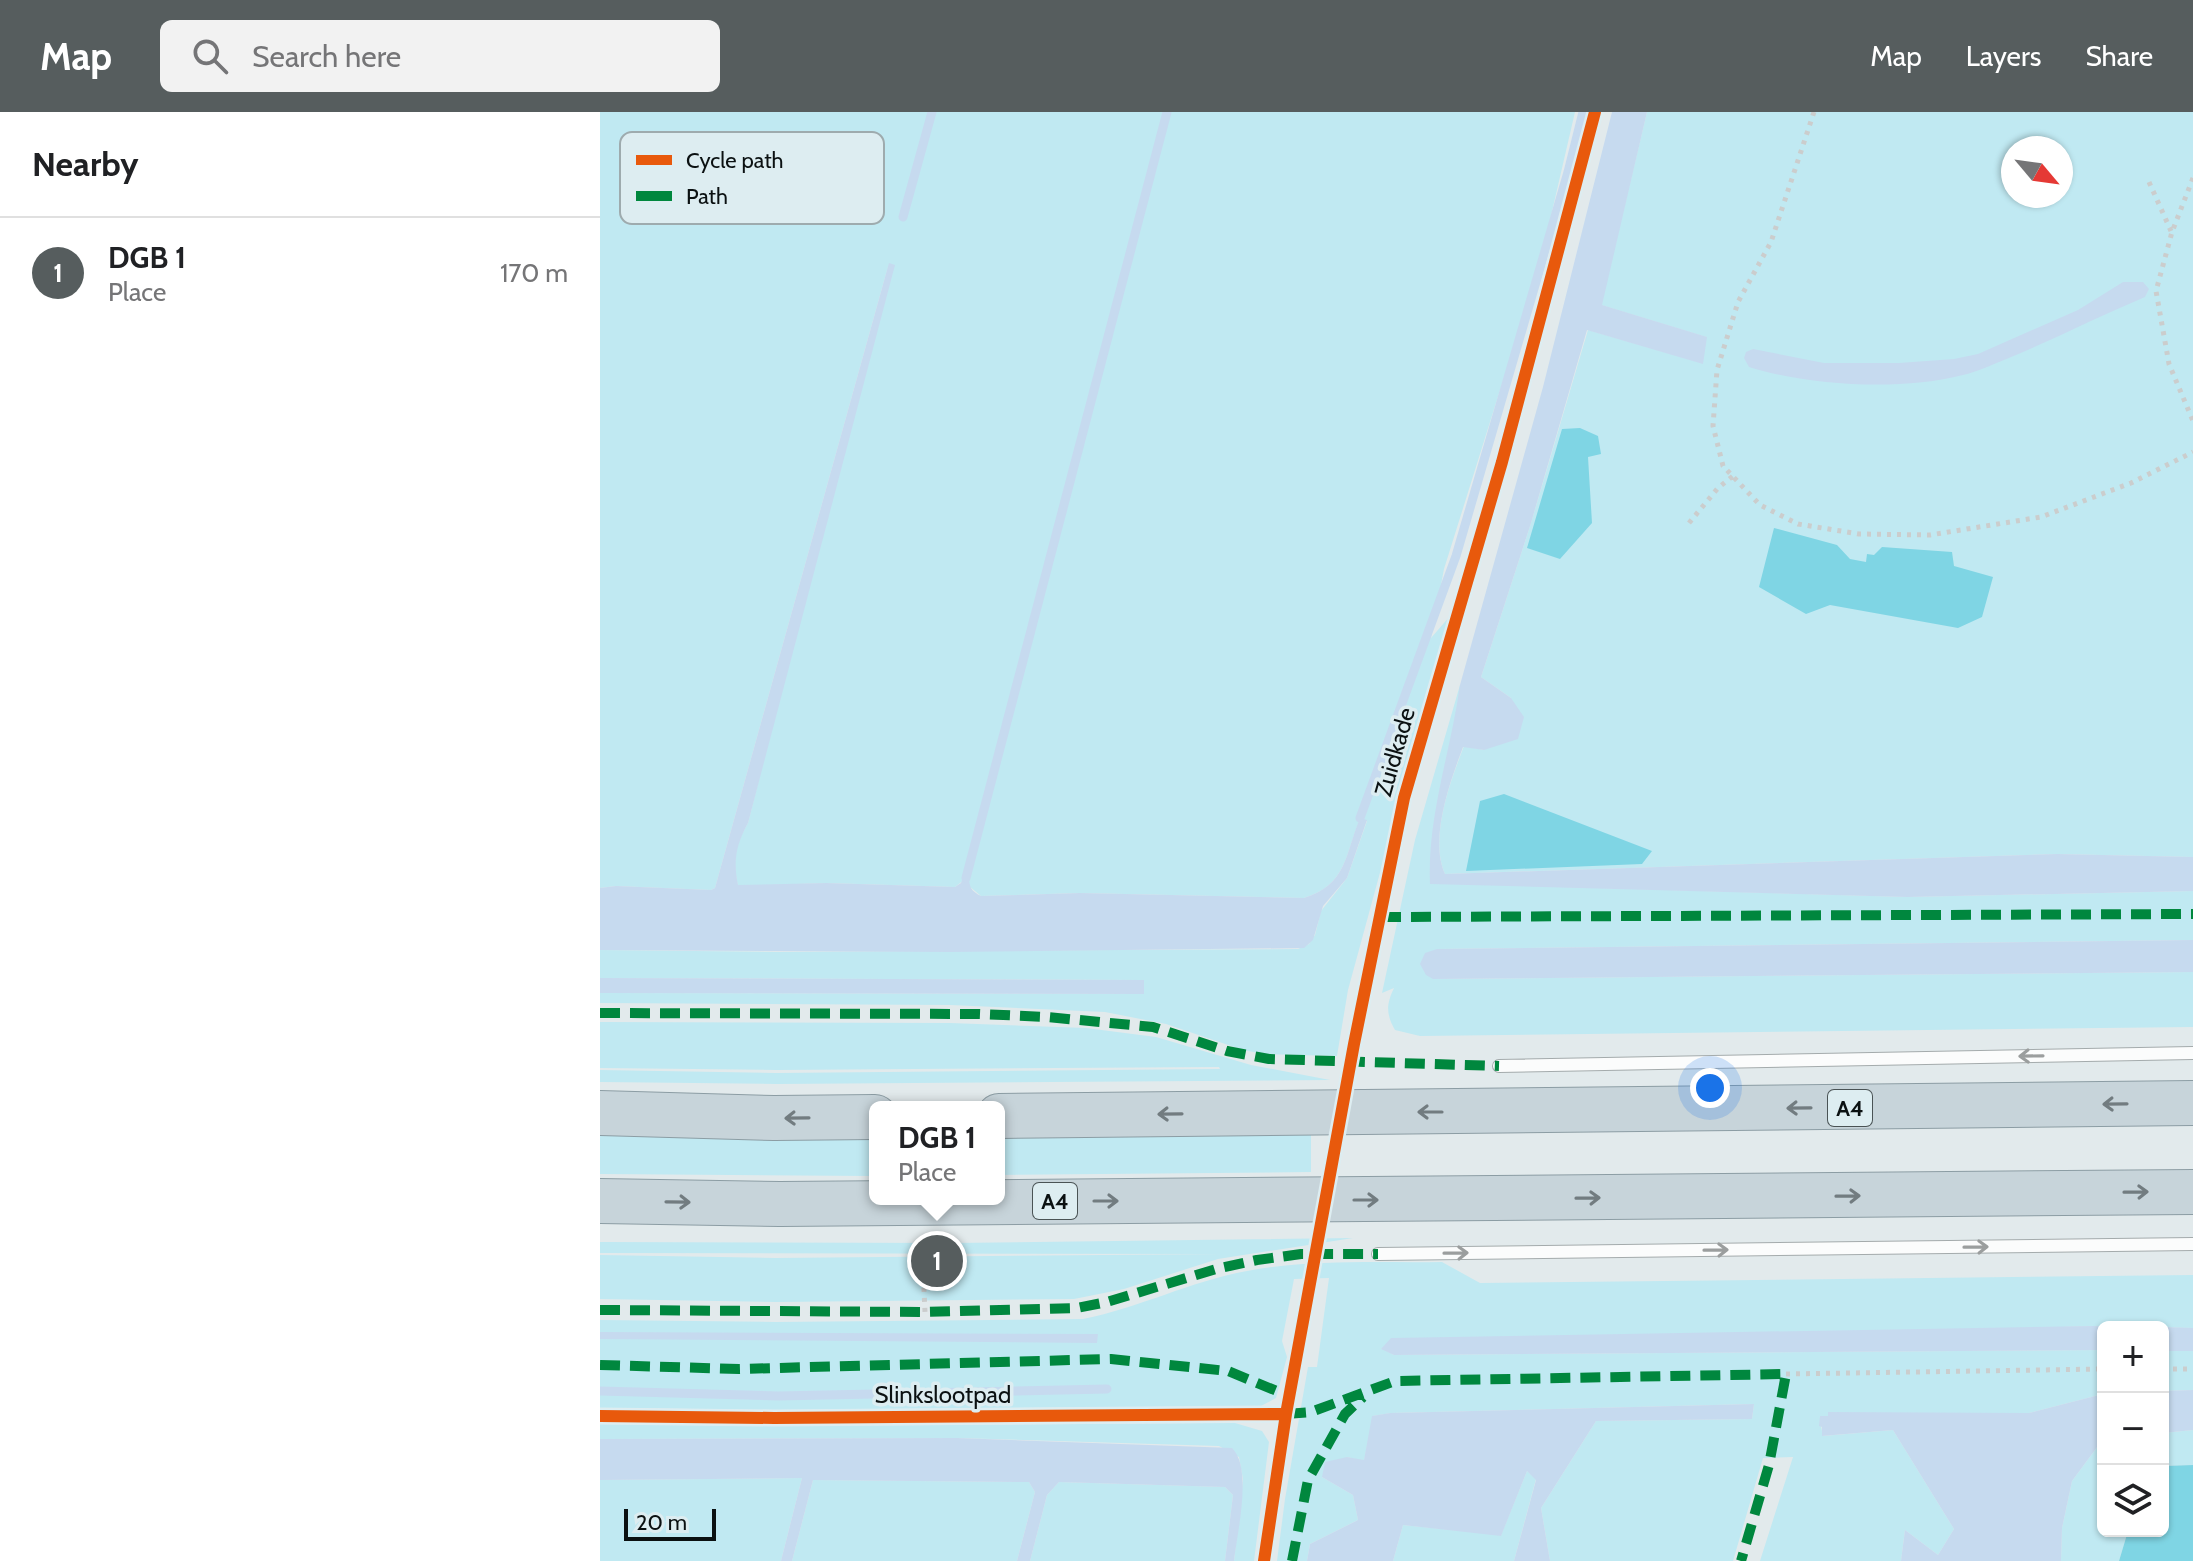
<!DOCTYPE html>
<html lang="en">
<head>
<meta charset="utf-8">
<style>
  body { margin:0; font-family:Cabin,sans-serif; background:#f2f2f2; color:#202124 }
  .controls { position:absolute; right:24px; bottom:24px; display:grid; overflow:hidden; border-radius:12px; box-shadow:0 2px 6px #0004 }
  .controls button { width:72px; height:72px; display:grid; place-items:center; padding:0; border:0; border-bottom:2px solid #e0e0e0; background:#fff; color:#202124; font:40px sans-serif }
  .compass { position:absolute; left:1401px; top:24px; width:72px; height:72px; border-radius:50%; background:#fff; box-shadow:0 2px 6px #0004; rotate:119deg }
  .scale { position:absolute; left:24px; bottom:20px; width:92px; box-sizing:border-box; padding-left:8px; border:4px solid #0b1112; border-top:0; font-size:22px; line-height:28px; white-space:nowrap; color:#0b1112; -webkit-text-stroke:6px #ddedf1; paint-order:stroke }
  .you { position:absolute; left:1110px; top:976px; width:28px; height:28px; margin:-20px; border:6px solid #fff; border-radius:50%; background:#1a73e8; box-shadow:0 0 0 12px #1a73e833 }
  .badge { display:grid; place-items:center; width:52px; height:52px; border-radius:50%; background:#565d5e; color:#fff; font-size:26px; font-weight:700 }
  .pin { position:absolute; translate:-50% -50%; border:4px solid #fff; box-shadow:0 2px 8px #0006 }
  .popup { position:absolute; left:269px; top:989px; width:136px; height:104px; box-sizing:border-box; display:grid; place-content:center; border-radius:12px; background:#fff; filter:drop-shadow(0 2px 6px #0005); font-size:26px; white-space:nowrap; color:#757577 }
  .popup b { font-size:30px; color:#202124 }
  .popup::after { content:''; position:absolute; left:50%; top:100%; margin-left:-16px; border:16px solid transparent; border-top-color:#fff }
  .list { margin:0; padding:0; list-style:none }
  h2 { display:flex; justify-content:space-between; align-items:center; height:104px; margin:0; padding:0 32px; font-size:34px }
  h2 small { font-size:26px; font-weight:400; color:#757577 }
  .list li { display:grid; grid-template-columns:52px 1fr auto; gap:24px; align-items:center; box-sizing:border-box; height:112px; padding:0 32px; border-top:2px solid #e0e0e0 }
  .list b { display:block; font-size:30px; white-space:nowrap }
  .list p { margin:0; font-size:26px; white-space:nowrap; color:#757577 }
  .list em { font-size:26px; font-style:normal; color:#757577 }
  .icon { flex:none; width:44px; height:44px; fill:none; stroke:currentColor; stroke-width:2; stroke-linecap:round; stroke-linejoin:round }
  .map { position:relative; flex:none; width:1593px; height:1449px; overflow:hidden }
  header { display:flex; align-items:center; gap:48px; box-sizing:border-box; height:112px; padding:0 40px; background:#565d5e; color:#fff }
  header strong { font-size:38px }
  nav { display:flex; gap:44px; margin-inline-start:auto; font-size:28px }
  .search { width:560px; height:72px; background:#f2f2f2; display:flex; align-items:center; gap:20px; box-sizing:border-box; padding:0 28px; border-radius:12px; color:#757577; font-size:30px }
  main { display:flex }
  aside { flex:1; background:#fff }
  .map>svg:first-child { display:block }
</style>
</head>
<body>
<header>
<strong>Map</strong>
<div class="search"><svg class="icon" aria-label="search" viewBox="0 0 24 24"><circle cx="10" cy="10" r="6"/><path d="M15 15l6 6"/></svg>Search here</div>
<nav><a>Map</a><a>Layers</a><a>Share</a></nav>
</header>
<main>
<aside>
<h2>Nearby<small></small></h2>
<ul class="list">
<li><span class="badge">1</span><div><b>DGB 1</b><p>Place</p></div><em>170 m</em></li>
</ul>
</aside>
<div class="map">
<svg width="1593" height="1449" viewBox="0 0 1593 1449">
  <rect width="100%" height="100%" fill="#e2eaec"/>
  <!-- green -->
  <path fill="#c0e9f2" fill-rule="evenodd" d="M0 0H975L941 147 844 457 831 526 850 504 748 878 737 944 664 942 643 938 566 912 505 900 350 893 0 891V881L544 882 543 868 0 866V838L177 840 698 837 709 832 715 823 721 799 747 766 767 709 760 707C745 742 747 773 704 786L480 781 381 784 369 774V764L355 775 226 771 138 774C132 747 135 734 148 711L289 151 115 776 111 778 16 774 0 776Z
    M1047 0H1593V745L1457 742 845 762C829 726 850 670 864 634L884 638 911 586 881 565 931 411 988 218 1102 251 1106 225 1001 193ZM1413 36H1461V84H1413Z
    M860 573 895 598 854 617 830 771 1307 785 1593 779V828L837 837 833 867 1593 860V915L820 924 795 918C786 902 786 893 794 876L782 881 815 728Z
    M0 910 350 911 486 916 556 925 651 953 730 968 176 972 0 970V958L176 961 620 957 619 955 176 958 0 956Z
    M711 1020V1060L399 1063V1024Z
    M0 1023 275 1025V1064L0 1062Z
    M753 1126 618 1147 524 1177 474 1187 176 1190 0 1187V1143L175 1146 622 1142 0 1141V1130L352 1131Z
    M842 1150 880 1171 1593 1163V1216L1493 1214 781 1236 794 1243 1503 1238V1282L1429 1301H1228L1229 1304 1220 1309 1223 1324 1293 1318 1354 1417 1338 1443 1305 1418 1301 1449H1160L1193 1345 1163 1346 1133 1449H950L941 1396 996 1309 1152 1307 1154 1292 791 1301 773 1304 764 1349 747 1345 722 1365 753 1383 758 1408 710 1432 707 1449H677L685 1387 708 1255H717L729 1166 694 1167 682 1229 687 1245 676 1286 661 1294 175 1298 0 1296V1208L175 1210 483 1207C539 1196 591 1169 647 1159 711 1147 777 1151 842 1150Z
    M1563 1239H1593V1278L1563 1279Z
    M635 1311 662 1319 669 1330 654 1449H634L643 1367 639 1345 619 1334 357 1326 0 1327V1312L175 1314Z
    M1593 1318V1353L1563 1354V1321Z
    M1503 1327V1419H1528L1519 1449H1461L1462 1416 1472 1369Z
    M927 1359 936 1367 914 1449H793L803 1413 901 1423Z
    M202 1366 181 1449H0V1368Z
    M213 1368 429 1370 435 1380 417 1449H192Z
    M459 1370 625 1375 633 1383 625 1449H430L447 1383Z"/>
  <!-- forest -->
  <path fill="#7fd5e4" d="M980 316 998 324 1001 342 988 345 992 411 960 447 927 436 962 317Z
    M1174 416 1237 433 1250 447 1266 450 1267 442 1274 443 1282 435 1352 440 1354 454 1393 465 1382 505 1358 516 1230 493 1206 502 1159 475Z
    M904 682 1052 739 1042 752 866 759 880 689Z
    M1593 1353V1449H1519L1528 1419H1563V1354Z"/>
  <!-- water -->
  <path fill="#c6daef" d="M1012 0H1047L1002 193 1107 225 1103 252 987 218 931 411 881 565 911 586 924 605 918 627 884 638 863 635C850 670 829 727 845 762L1457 742 1593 745V779L1307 785 830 772C827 704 851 639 860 573L943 275Z
    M289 151 295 153 148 711C136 733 133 749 138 773L226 771 355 775 361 771 364 763 369 764C369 775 371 779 381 784L480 781 704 786C747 773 745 742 760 706L767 708 747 766 723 794 713 828 704 836 350 840 0 838V776L16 774 111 778 115 776Z
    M1523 170H1543L1549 177 1545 185C1497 205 1451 229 1404 248 1391 253 1377 260 1363 263 1301 279 1210 274 1149 255L1144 246 1146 240 1153 237 1224 251H1299L1354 247 1378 242 1478 198Z
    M1593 828V860L833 867 826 863 820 852 825 841 837 837Z
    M0 866 544 868V882L0 881Z
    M1493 1214 1556 1215H1503V1238L794 1243 781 1237 791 1226Z
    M1563 1215 1593 1216V1239H1563Z
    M0 1220 498 1222 497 1231 0 1227Z
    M1593 1278V1318L1563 1321V1279Z
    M1503 1282V1327L1472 1369 1462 1416 1461 1449H1301L1305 1418 1338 1443 1354 1417 1293 1318 1222 1324V1315L1219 1314 1220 1304H1228V1300L1429 1301Z
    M1154 1292 1152 1307 996 1309 941 1396 950 1449H914L936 1368 927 1359 901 1424 803 1413 793 1449H707L710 1432 758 1408 753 1383 722 1365 725 1350 747 1345 764 1348 772 1304 790 1301Z
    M357 1326 632 1336C653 1356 637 1421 634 1449H625L633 1383 625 1375 459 1370 447 1383 430 1449H417L435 1380 429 1370 213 1368 192 1449H181L202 1366 0 1368V1327Z"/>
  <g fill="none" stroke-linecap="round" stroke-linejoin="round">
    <!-- stream -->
    <path stroke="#c6daef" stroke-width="9" d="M303 105 332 0
      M760 706 856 444 968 60 983 0
      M366 766 567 0
      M0 1279 178 1284 507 1277"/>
  </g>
  <!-- building -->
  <path fill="#a8c9c9" stroke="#aeb5b6" stroke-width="2" d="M324 1144H350V1154H324Z"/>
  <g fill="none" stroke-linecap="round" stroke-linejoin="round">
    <defs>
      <path id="service" d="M899 954 1593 941
        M778 1142 1593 1132"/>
      <path id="motorway" d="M0 1001 174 1006 275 1005
        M399 1004 1593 991
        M0 1089 180 1092 1593 1080"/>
    </defs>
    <!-- service casing -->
    <use href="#service" stroke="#a4abac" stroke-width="14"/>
    <!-- motorway casing -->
    <use href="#motorway" stroke="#8c9da4" stroke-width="46"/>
    <!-- path -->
    <path stroke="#cbcdcd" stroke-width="5" stroke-dasharray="4 6" stroke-linecap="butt" d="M1214 0 1171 130 1138 190 1117 258 1113 314 1123 354 1160 393 1198 412 1259 422 1330 423 1441 405 1531 371 1593 340
      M1593 66 1572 120 1556 179 1569 252 1593 309
      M1549 70 1571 119
      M1089 411 1118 376 1133 364
      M323 1156 325 1200
      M1563 1257H1593
      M1186 1262 1503 1257"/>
    <!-- service -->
    <use href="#service" stroke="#fbfcfc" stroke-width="12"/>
    <!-- motorway -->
    <use href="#motorway" stroke="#c7d4da" stroke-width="44"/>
    <!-- quiet -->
    <path stroke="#00873e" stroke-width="10" stroke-dasharray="20 10" stroke-linecap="butt" d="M781 805 1593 802
      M0 901 379 902 447 905 553 915 627 939 669 947 899 954
      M0 1198 325 1200 477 1196 507 1190 616 1157 657 1148 701 1142H778
      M0 1253 139 1257 511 1247 628 1259 689 1284
      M686 1302 711 1300 795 1269 1186 1262 1169 1353 1141 1449
      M692 1449 708 1368 745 1302 763 1285"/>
    <defs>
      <path id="cycleway" d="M0 1304 174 1306 686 1302
        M664 1449 686 1302 754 932 804 686 902 350 995 0"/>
    </defs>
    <!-- cycleway casing -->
    <use href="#cycleway" stroke="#ddedf1" stroke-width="17"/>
    <!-- cycleway -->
    <use href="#cycleway" stroke="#e8590c" stroke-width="12"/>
  </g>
  <!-- one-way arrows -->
  <defs><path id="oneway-shaft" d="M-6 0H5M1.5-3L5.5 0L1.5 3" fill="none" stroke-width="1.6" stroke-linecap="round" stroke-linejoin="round" transform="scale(2)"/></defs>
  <g stroke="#9b9e9e">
    <use href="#oneway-shaft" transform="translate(1431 944) rotate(179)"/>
    <use href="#oneway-shaft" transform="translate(1376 1135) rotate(-1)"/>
    <use href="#oneway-shaft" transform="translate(1116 1138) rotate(-1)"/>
    <use href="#oneway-shaft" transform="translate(856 1141) rotate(-1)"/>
  </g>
  <g stroke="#727c80">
    <use href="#oneway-shaft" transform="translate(1515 992) rotate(179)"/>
    <use href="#oneway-shaft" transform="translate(1199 996) rotate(179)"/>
    <use href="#oneway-shaft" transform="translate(830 1000) rotate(180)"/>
    <use href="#oneway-shaft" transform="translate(570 1002) rotate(179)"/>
    <use href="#oneway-shaft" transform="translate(197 1006) rotate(179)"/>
    <use href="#oneway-shaft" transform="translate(1536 1080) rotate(-1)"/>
    <use href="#oneway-shaft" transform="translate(1248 1084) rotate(-1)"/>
    <use href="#oneway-shaft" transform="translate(988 1086) rotate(-1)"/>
    <use href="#oneway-shaft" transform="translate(766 1088)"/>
    <use href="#oneway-shaft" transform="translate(506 1089)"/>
    <use href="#oneway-shaft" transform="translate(78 1090) rotate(1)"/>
  </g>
  <g text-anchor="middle" stroke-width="7" stroke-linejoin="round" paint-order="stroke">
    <!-- shield labels -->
    <g fill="#ddedf1" stroke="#4a5355" stroke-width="2">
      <rect x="1228" y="978" width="44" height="36" rx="6"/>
      <rect x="433" y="1071" width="44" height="36" rx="6"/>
    </g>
    <g font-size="22" font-weight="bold" fill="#0b1112">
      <text x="1250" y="1004">A4</text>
      <text x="455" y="1097">A4</text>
    </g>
    <!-- street labels -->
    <g font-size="24" fill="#0b1112" stroke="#ddedf1">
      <text transform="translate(795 640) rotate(-74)" y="8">Zuidkade</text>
      <text x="343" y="1291">Slinkslootpad</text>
    </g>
  </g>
  <!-- legend -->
  <rect x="20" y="20" width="264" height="92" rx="12" fill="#ddedf1" stroke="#9eabae" stroke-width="2"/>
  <rect x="36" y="43" width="36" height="10" fill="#e8590c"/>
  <rect x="36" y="79" width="36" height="10" fill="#00873e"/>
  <g font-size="22" fill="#0b1112">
    <text x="86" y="56">Cycle path</text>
    <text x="86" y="92">Path</text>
  </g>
</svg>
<div class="controls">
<button>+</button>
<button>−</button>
<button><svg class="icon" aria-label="layers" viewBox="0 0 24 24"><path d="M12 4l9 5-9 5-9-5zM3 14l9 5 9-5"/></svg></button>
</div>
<svg class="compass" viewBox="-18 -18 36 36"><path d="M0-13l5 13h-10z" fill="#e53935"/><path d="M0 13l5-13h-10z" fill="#757577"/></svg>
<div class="scale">20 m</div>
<div class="you"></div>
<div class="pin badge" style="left:337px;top:1149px">1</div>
<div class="popup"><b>DGB 1</b>Place</div>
</div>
</main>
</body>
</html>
